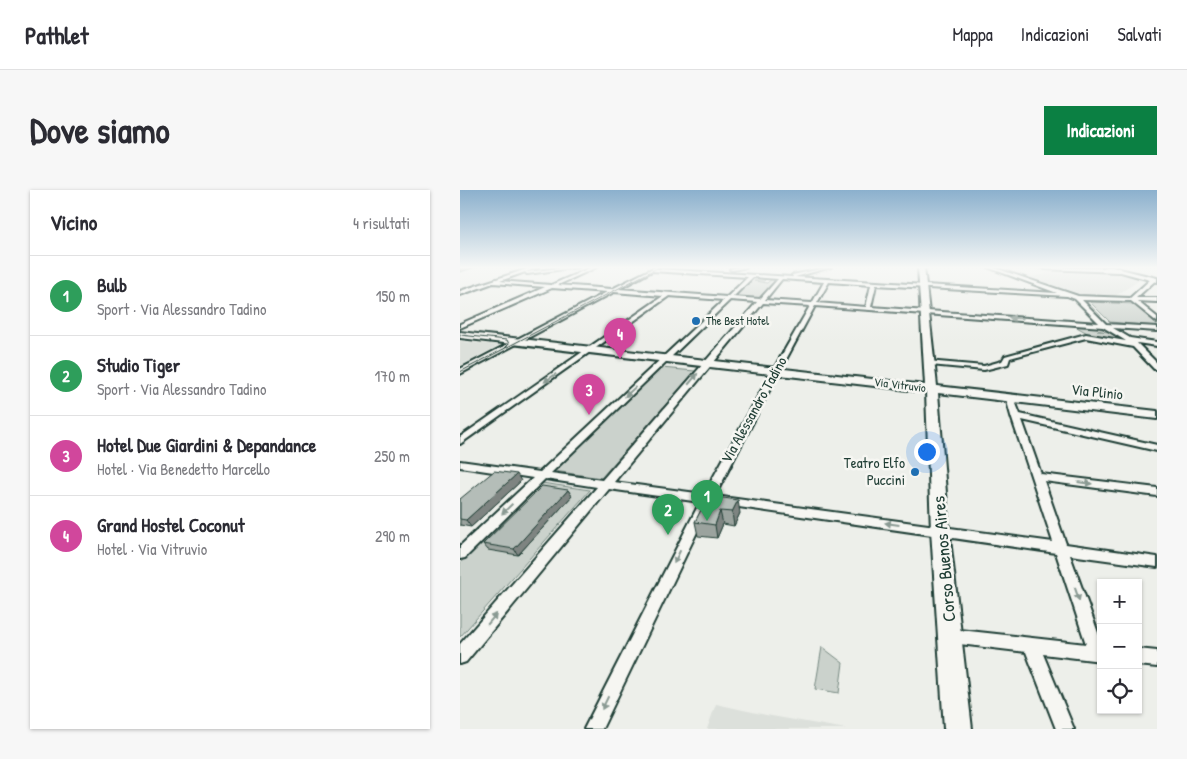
<!DOCTYPE html>
<html lang="it">
<head>
<meta charset="utf-8">
<style>
  body { margin:0; font-family:"Patrick Hand",sans-serif; background:#f7f7f7; color:#2b2b33 }
  .controls { position:absolute; right:15px; bottom:15px; display:grid; overflow:hidden; border-radius:0px; box-shadow:0 1px 4px #0004 }
  .controls button { width:45px; height:45px; display:grid; place-items:center; padding:0; border:0; border-bottom:1px solid #e1e1e2; background:#fff; color:#2b2b33; font:25px sans-serif }
  .you { position:absolute; left:466px; top:261px; width:18px; height:18px; margin:-12px; border:4px solid #fff; border-radius:50%; background:#1a73e8; box-shadow:0 0 0 8px #1a73e833 }
  .badge { display:grid; place-items:center; width:32px; height:32px; border-radius:50%; background:#0b8043; color:#fff; font-size:16px; font-weight:700 }
  .pin { position:absolute; translate:-50% -41px; filter:drop-shadow(0 1px 2px #0008) }
  .pin::after { content:''; position:absolute; top:26px; width:18px; height:15px; background:inherit; clip-path:polygon(0 0,100% 0,50% 100%) }
  .list { margin:0; padding:0; list-style:none }
  h2 { display:flex; justify-content:space-between; align-items:center; height:65px; margin:0; padding:0 20px; font-size:21px }
  h2 small { font-size:16px; font-weight:400; color:#7c7c81 }
  .list li { display:grid; grid-template-columns:32px 1fr auto; gap:15px; align-items:center; box-sizing:border-box; height:80px; padding:0 20px; border-top:1px solid #e1e1e2 }
  .list b { display:block; font-size:19px; white-space:nowrap }
  .list p { margin:0; font-size:16px; white-space:nowrap; color:#7c7c81 }
  .list em { font-size:16px; font-style:normal; color:#7c7c81 }
  .icon { flex:none; width:28px; height:28px; fill:none; stroke:currentColor; stroke-width:2; stroke-linecap:round; stroke-linejoin:round }
  .map { position:relative; flex:none; width:697px; height:539px; overflow:hidden; border-radius:0px }
  header { display:flex; align-items:center; gap:30px; box-sizing:border-box; height:70px; padding:0 25px; background:#fff; border-bottom:1px solid #e1e1e2 }
  header strong { font-size:24px }
  nav { display:flex; gap:28px; margin-inline-start:auto; font-size:18px }
  .intro { display:flex; align-items:center; justify-content:space-between; box-sizing:border-box; height:120px; padding:0 30px }
  h1 { margin:0; font-size:35px }
  .button { padding:12px 22px; border-radius:0px; background:#0b8043; color:#fff; font-size:18px; font-weight:700 }
  main { display:flex; gap:30px; padding:0 30px }
  aside { flex:1; background:#fff; border-radius:0px; box-shadow:0 1px 4px #0004 }
  .map>svg:first-child { display:block }
</style>
</head>
<body>
<header>
<strong>Pathlet</strong>
<nav><a>Mappa</a><a>Indicazioni</a><a>Salvati</a></nav>
</header>
<div class="intro"><h1>Dove siamo</h1><a class="button">Indicazioni</a></div>
<main>
<aside>
<h2>Vicino<small>4 risultati</small></h2>
<ul class="list">
<li><span class="badge" style="background:#2e9e5b">1</span><div><b>Bulb</b><p>Sport · Via Alessandro Tadino</p></div><em>150 m</em></li>
<li><span class="badge" style="background:#2e9e5b">2</span><div><b>Studio Tiger</b><p>Sport · Via Alessandro Tadino</p></div><em>170 m</em></li>
<li><span class="badge" style="background:#d1479c">3</span><div><b>Hotel Due Giardini &amp; Depandance</b><p>Hotel · Via Benedetto Marcello</p></div><em>250 m</em></li>
<li><span class="badge" style="background:#d1479c">4</span><div><b>Grand Hostel Coconut</b><p>Hotel · Via Vitruvio</p></div><em>290 m</em></li>
</ul>
</aside>
<div class="map">
<svg width="697" height="539" viewBox="0 0 697 539">
  <rect width="100%" height="100%" fill="#edefea"/>
  <filter id="ink" filterUnits="userSpaceOnUse"><feTurbulence type="fractalNoise" baseFrequency=".02" numOctaves="2"/><feDisplacementMap in="SourceGraphic" scale="10" xChannelSelector="R" yChannelSelector="G"/><feConvolveMatrix kernelMatrix="1 2 1 2 8 2 1 2 1" color-interpolation-filters="sRGB"/></filter>
  <g filter="url(#ink)">
    <!-- built -->
    <path fill="#dce0db" d="M572 78 663 83 683 88 655 106 620 104 569 87 587 84Z
      M0 151 7 152 40 155 0 176Z
      M256 514 306 525 386 539H247Z"/>
    <!-- green -->
    <path fill="#cbd2cc" stroke="#758880" d="M294 88H307L304 91H294L307 93 312 89H316L297 110 273 108Z
      M630 112 674 114 697 134V136L650 132Z
      M613 135 642 136 647 139 637 141 651 142 663 151 631 145Z
      M201 178 235 181 141 288 94 281Z
      M82 293 130 300 0 447V373Z
      M362 457 383 473 379 503 355 499Z"/>
    <g fill="none" stroke-linecap="round" stroke-linejoin="round">
      <defs>
        <path id="street" d="M73 77H78L66 82 110 77H119L67 84 65 82 40 91 91 95 132 77H137L98 95 152 99 195 77H199L196 79 333 87 332 85 371 77 335 87 597 103 527 77H532L618 106 670 108 692 88H696V90L676 108H697V112L677 111 697 127V132L671 111 622 110 646 134 697 137V141L653 138 670 148 697 152V156L677 153 697 173V179H694L673 157 626 148 550 168 548 174 524 180 470 175H467V171L524 176 542 171 545 166 626 144 666 151 643 137 355 116 309 201 255 306 593 352 551 226 546 208 547 206H553L560 224 697 255V261L562 230 581 284 697 298V306L584 291 606 354 697 367V377L610 365 641 451V471L583 464 614 539H596L566 462 491 453 486 451 483 446 486 441 491 439 626 454 596 363 251 313 142 539H124L240 312 149 299 6 472 0 474V454L137 297 85 289 5 368 0 369V356L73 288 0 277V271L80 282 264 110 209 106 0 254V247L203 106 154 102 0 184V179L147 102 92 98 0 138V134L85 97 33 93 0 105V101ZM192 81 288 87 267 107 159 99ZM293 87 318 89 300 109 273 107ZM322 89 364 92 352 113 305 110ZM369 92 411 95 406 117 357 113ZM416 95 607 106 615 109 639 133 411 117ZM270 110 297 112 142 290 91 283ZM303 113 350 116 301 201 244 304 154 292Z
          M280 77H287L272 80 270 79Z
          M678 459 697 461V477L678 475Z"/>
        <path id="secondary" d="M458 77H464L477 196 697 221V229L478 203 489 340 512 539H484L471 340 466 202 0 148V142L465 195Z
          M582 77 659 78 662 80 659 82 585 79Z"/>
        <path id="primary" d="M643 77H652L697 88V92Z"/>
      </defs>
      <!-- street casing -->
      <use href="#street" stroke="#1f3d34" stroke-width="4"/>
      <!-- secondary casing -->
      <use href="#secondary" stroke="#1f3d34" stroke-width="4"/>
      <!-- primary casing -->
      <use href="#primary" stroke="#1f3d34" stroke-width="4"/>
      <!-- street -->
      <use href="#street" fill="#f6f6f2" fill-rule="evenodd"/>
      <!-- secondary -->
      <use href="#secondary" fill="#f6f6f2" fill-rule="evenodd"/>
      <!-- primary -->
      <use href="#primary" fill="#f6f6f2" fill-rule="evenodd"/>
      <!-- tram -->
      <path stroke="#1f3d34" stroke-width="1" d="M0 145 47 150 49 154 44 159
        M0 182 199 77"/>
    </g>
    <!-- wall -->
    <path fill="#9ba39e" stroke="#1f3d34" d="M61 291 11 337 0 335V309Z
      M108 300 112 306 58 365 28 360 23 354Z
      M248 306 280 323 274 336 263 334 257 348 238 346 235 332Z"/>
    <!-- shaded-wall -->
    <path fill="#7e8481" stroke="#1f3d34" d="M0 77H16L0 82Z
      M57 284 61 291 11 337 6 330Z
      M108 300 112 306 58 365 54 359Z
      M278 310 280 323 274 336 272 322Z
      M260 321 263 334 257 348 255 335Z"/>
    <!-- building -->
    <path fill="#b4bdb8" stroke="#1f3d34" d="M34 281 57 284 6 330 0 329V309Z
      M82 296 108 300 54 359 23 354Z
      M248 306 278 310 272 322 260 321 255 335 235 332Z"/>
    <!-- one-way arrows -->
    <defs><path id="oneway-solid" d="M-6-.8H1V-3.2L6.5 0L1 3.2V.8H-6Z" transform="scale(1.25)"/></defs>
    <g fill="#8a9a93">
      <use href="#oneway-solid" transform="translate(556 128) rotate(-176)"/>
      <use href="#oneway-solid" transform="translate(90 188) rotate(145)"/>
      <use href="#oneway-solid" transform="translate(233 189) rotate(-50)"/>
      <use href="#oneway-solid" transform="translate(170 202) rotate(137)"/>
      <use href="#oneway-solid" transform="translate(625 293) rotate(7)"/>
      <use href="#oneway-solid" transform="translate(47 319) rotate(136)"/>
      <use href="#oneway-solid" transform="translate(432 334) rotate(-172)"/>
      <use href="#oneway-solid" transform="translate(217 367) rotate(116)"/>
      <use href="#oneway-solid" transform="translate(617 404) rotate(71)"/>
      <use href="#oneway-solid" transform="translate(32 429) rotate(-50)"/>
      <use href="#oneway-solid" transform="translate(145 513) rotate(116)"/>
    </g>
  </g>
  <!-- sky -->
  <linearGradient id="sky" x2="0" y2="1"><stop stop-color="#8bb0cd"/><stop offset="0.51" stop-color="#f7f8f6"/><stop offset="1" stop-color="#f7f8f6" stop-opacity="0"/></linearGradient>
  <rect width="697" height="152" fill="url(#sky)"/>
  <!-- markers -->
  <g fill="#1f6fb2" stroke="#f6f6f2" stroke-width="2">
    <circle cx="236" cy="131" r="5"/>
    <circle cx="455" cy="282" r="5"/>
  </g>
  <g text-anchor="middle" stroke-width="5" stroke-linejoin="round" paint-order="stroke">
    <!-- far-poi labels -->
    <g font-size="12" fill="#1f3d34" stroke="#f6f6f2" text-anchor="start">
      <text x="246" y="135">The Best Hotel</text>
    </g>
    <!-- far-street labels -->
    <g font-size="12" fill="#1f3d34" stroke="#f6f6f2">
      <text transform="translate(440 195) rotate(7)" y="4">Via Vitruvio</text>
    </g>
    <!-- street labels -->
    <g font-size="15" fill="#1f3d34" stroke="#f6f6f2">
      <text transform="translate(637 202) rotate(6)" y="5">Via Plinio</text>
      <text transform="translate(294 220) rotate(-61)" y="5">Via Alessandro Tadino</text>
    </g>
    <!-- poi labels -->
    <g font-size="15" fill="#1f3d34" stroke="#f6f6f2" text-anchor="end">
      <text x="445" y="278">Teatro Elfo<tspan x="445" dy="17">Puccini</tspan></text>
    </g>
    <!-- near-street labels -->
    <g font-size="18" fill="#1f3d34" stroke="#f6f6f2">
      <text transform="translate(484 369) rotate(-95)" y="6">Corso Buenos Aires</text>
    </g>
  </g>
</svg>
<div class="controls">
<button>+</button>
<button>−</button>
<button><svg class="icon" aria-label="locate" viewBox="0 0 24 24"><circle cx="12" cy="12" r="6"/><path d="M12 2v4M12 18v4M2 12h4M18 12h4"/></svg></button>
</div>
<div class="you"></div>
<div class="pin badge" style="left:247px;top:331px;background:#2e9e5b">1</div>
<div class="pin badge" style="left:208px;top:345px;background:#2e9e5b">2</div>
<div class="pin badge" style="left:129px;top:225px;background:#d1479c">3</div>
<div class="pin badge" style="left:160px;top:169px;background:#d1479c">4</div>
</div>
</main>
</body>
</html>
